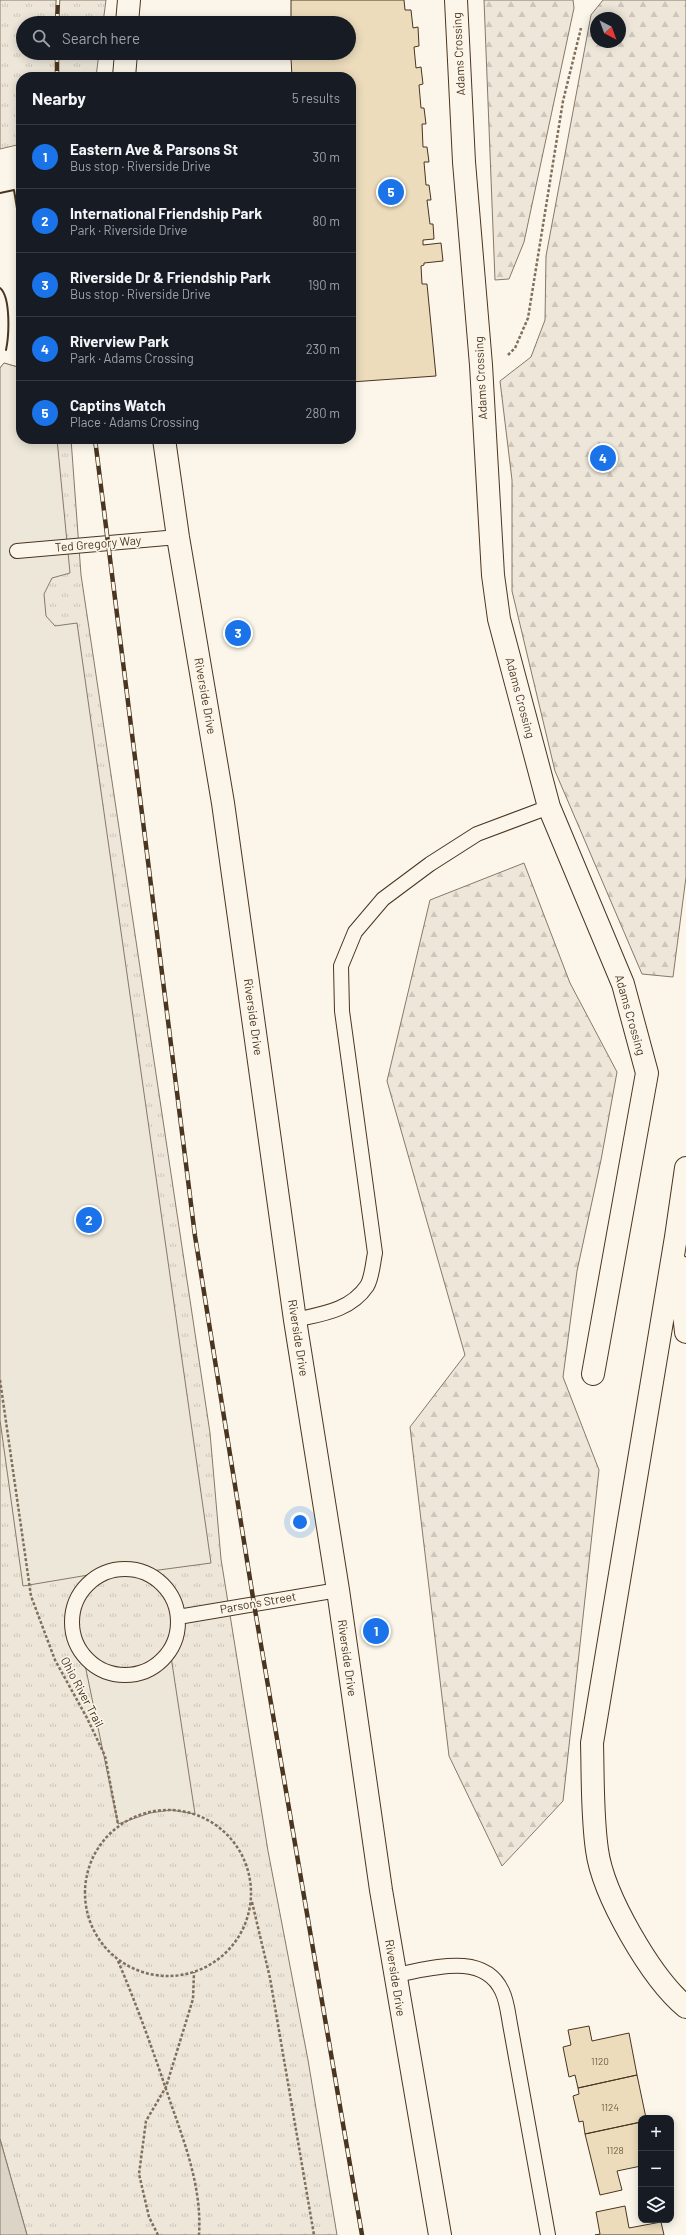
<!DOCTYPE html>
<html lang="en">
<head>
<meta charset="utf-8">
<style>
  body { margin:0; font-family:Barlow,sans-serif; background:#20242c; color:#f1f3f6 }
  .controls { position:absolute; right:12px; bottom:12px; display:grid; overflow:hidden; border-radius:8px; box-shadow:0 2px 10px #0003 }
  .controls button { width:36px; height:36px; display:grid; place-items:center; padding:0; border:0; border-bottom:1px solid #363941; background:#171b24; color:#f1f3f6; font:20px sans-serif }
  .compass { position:absolute; left:590px; top:12px; width:36px; height:36px; border-radius:50%; background:#171b24; box-shadow:0 2px 10px #0003; rotate:139deg }
  .you { position:absolute; left:300px; top:1522px; width:14px; height:14px; margin:-10px; border:3px solid #fff; border-radius:50%; background:#1a73e8; box-shadow:0 0 0 6px #1a73e833 }
  .badge { display:grid; place-items:center; width:26px; height:26px; border-radius:50%; background:#1a73e8; color:#fff; font-size:13px; font-weight:700 }
  .pin { position:absolute; translate:-50% -50%; border:2px solid #fff; box-shadow:0 1px 4px #0006 }
  .list { margin:0; padding:0; list-style:none }
  h2 { display:flex; justify-content:space-between; align-items:center; height:52px; margin:0; padding:0 16px; font-size:17px }
  h2 small { font-size:13px; font-weight:400; color:#9ea1a6 }
  .list li { display:grid; grid-template-columns:26px 1fr auto; gap:12px; align-items:center; box-sizing:border-box; height:64px; padding:0 16px; border-top:1px solid #363941 }
  .list b { display:block; font-size:15px; white-space:nowrap }
  .list p { margin:0; font-size:13px; white-space:nowrap; color:#9ea1a6 }
  .list em { font-size:13px; font-style:normal; color:#9ea1a6 }
  .icon { flex:none; width:22px; height:22px; fill:none; stroke:currentColor; stroke-width:2; stroke-linecap:round; stroke-linejoin:round }
  .map { position:relative; flex:none; width:686px; height:2235px; overflow:hidden }
  .search { position:absolute; background:#171b24; box-shadow:0 2px 10px #0003; left:16px; top:16px; width:340px; height:44px; display:flex; align-items:center; gap:10px; box-sizing:border-box; padding:0 14px; border-radius:22px; color:#9ea1a6; font-size:15px }
  .panel { position:absolute; background:#171b24; box-shadow:0 2px 10px #0003; left:16px; top:72px; width:340px; height:372px; border-radius:16px }
  .map>svg:first-child { display:block }
</style>
</head>
<body>
<div class="map">
<svg width="686" height="2235" viewBox="0 0 686 2235">
  <defs>
    <pattern id="grass-tufts" width="24" height="20" patternUnits="userSpaceOnUse"><rect width="24" height="20" fill="#ede6d9"/><path d="M3 7l-1-3M5 7V3M7 7l1-3M15 17l-1-3M17 17v-4M19 17l1-3" fill="none" stroke="#cdc6ba"/></pattern>
    <pattern id="forest-firs" width="22" height="20" patternUnits="userSpaceOnUse"><rect width="22" height="20" fill="#ede6d9"/><path d="M5 1l3.5 6h-7zM16 11l3.5 6h-7z" fill="#cdc6ba"/></pattern>
  </defs>
  <rect width="100%" height="100%" fill="#fbf6e9"/>
  <!-- grass -->
  <path fill="url(#grass-tufts)" stroke="#887966" d="M0 0H106L103 23H23V53H99L96 77H21V144L0 149Z
    M4 363 21 368V439H71L81 575 210 1433 221 1559 268 1851 308 2060 337 2235H27L0 2139V368Z"/>
  <!-- forest -->
  <path fill="url(#forest-firs)" stroke="#887966" fill-rule="evenodd" d="M484 0H573L574 8 524 242 509 279 495 280Z
    M603 0H686V877L673 977 642 974 555 771 512 591V480L500 381 531 357 545 320 546 256 591 15ZM596 18H620V42H596Z
    M524 863 570 983 617 1072 601 1160 577 1271 563 1377 599 1470 563 1801 502 1866 449 1756 410 1427 465 1355 387 1081 430 900Z"/>
  <!-- parking -->
  <path fill="#ede7d9" stroke="#887966" d="M4 363 21 368V398L17 417 21 416V439H57L70 573 52 578 44 594 46 616 55 626 77 623 211 1563 144 1572 124 1569 23 1586 0 1420V368Z
    M170 1650 195 1814 171 1810 150 1813 118 1824 83 1655 102 1670 120 1675 147 1670 157 1664Z"/>
  <!-- water -->
  <path fill="#dcd4c6" stroke="#887966" d="M0 2139 27 2235H0Z"/>
  <!-- building -->
  <path fill="#ecdcbc" stroke="#4a3520" d="M291 0H404L405 10H411L413 28 418 27 419 46 414 47 416 68 421 67 423 84 419 85 421 108H424L426 124H422L423 147H427L429 162H424L426 185H429L431 200H427L430 224H433L434 239 423 240V245L441 243 443 261 424 263V265L421 266 422 284H427L436 376 351 382V77H292L291 58H295V53H349V23H291Z
    M589 2026 592 2041 629 2033 637 2075 578 2088 575 2075 569 2077 563 2047 571 2045 568 2030Z
    M637 2075 646 2118H641V2122L585 2134 583 2121 579 2122 573 2096 579 2094 578 2088Z
    M641 2122V2166L617 2171 622 2190 600 2195 585 2134Z
    M625 2206 629 2228 661 2222 664 2235H595L600 2234 596 2212Z"/>
  <g fill="none" stroke-linecap="round" stroke-linejoin="round">
    <defs>
      <path id="lane" d="M17 551 178 537
        M295 1320C321 1314 350 1311 367 1286 372 1278 373 1262 375 1253L342 1011 341 966 355 932 383 899 430 864 477 834 549 807
        M72 1622a53 53 0 1 1 106 0a53 53 0 1 1-106 0Z
        M178 1617 338 1590
        M394 1975C428 1970 483 1950 502 1991 507 2001 508 2013 510 2024L548 2235"/>
      <path id="street" d="M456 0 464 162 481 365 493 575 499 619 549 807 623 984 647 1073 593 1374"/>
      <path id="primary" d="M127 23 129 0
        M124 77 126 53
        M164 439 178 537 223 803 295 1320 338 1590 381 1890 440 2235"/>
      <path id="highway" d="M686 1168 676 1237 592 1743C593 1778 592 1815 597 1850 603 1895 651 1978 686 2007
        M679 1266 686 1332"/>
    </defs>
    <!-- lane casing -->
    <use href="#lane" stroke="#4a3520" stroke-width="16"/>
    <!-- street casing -->
    <use href="#street" stroke="#4a3520" stroke-width="24"/>
    <!-- primary casing -->
    <use href="#primary" stroke="#4a3520" stroke-width="24"/>
    <!-- highway casing -->
    <use href="#highway" stroke="#4a3520" stroke-width="24"/>
    <!-- path -->
    <path stroke="#7f6f5c" stroke-width="2.5" stroke-dasharray="3 2" stroke-linecap="butt" d="M508 355 515 348 528 318 563 101 581 28
      M0 1380 31 1596 55 1660 87 1718 105 1756 118 1824
      M85 1893a83 83 0 1 1 166 0a83 83 0 1 1-166 0Z
      M252 1902 270 1978 314 2235
      M118 1961C138 2008 155 2056 171 2104 186 2146 202 2190 199 2235
      M158 2235 149 2217 139 2174 146 2121 166 2087 193 1999 194 1972"/>
    <!-- lane -->
    <use href="#lane" stroke="#fbf6e9" stroke-width="14"/>
    <!-- street -->
    <use href="#street" stroke="#fbf6e9" stroke-width="22"/>
    <!-- primary -->
    <use href="#primary" stroke="#fbf6e9" stroke-width="22"/>
    <!-- highway -->
    <use href="#highway" stroke="#fbf6e9" stroke-width="22"/>
    <defs>
      <path id="rail" d="M57 23 58 0
        M57 53V77
        M95 439 195 1236 254 1604 362 2235"/>
    </defs>
    <!-- rail casing -->
    <use href="#rail" stroke="#4a3520" stroke-width="4.5"/>
    <!-- rail -->
    <use href="#rail" stroke="#fbf6e9" stroke-width="3" stroke-dasharray="9" stroke-linecap="butt"/>
    <!-- wall -->
    <path stroke="#4a3520" stroke-width="2" d="M0 193 14 190 21 233
      M0 288C11 297 9 336 6 350
      M240 439V440"/>
  </g>
  <g text-anchor="middle" stroke-width="3" stroke-linejoin="round" paint-order="stroke">
    <!-- number labels -->
    <g font-size="10" fill="#725f47">
      <text x="600" y="2065">1120</text>
      <text x="610" y="2111">1124</text>
      <text x="615" y="2154">1128</text>
    </g>
    <!-- street labels -->
    <g font-size="12" fill="#4a3520" stroke="#fbf6e9">
      <text transform="translate(459 54) rotate(-93)" y="4">Adams Crossing</text>
      <text transform="translate(481 378) rotate(-93)" y="4">Adams Crossing</text>
      <text transform="translate(98 544) rotate(-5)" y="4">Ted Gregory Way</text>
      <text transform="translate(205 696) rotate(80)" y="4">Riverside Drive</text>
      <text transform="translate(520 698) rotate(75)" y="4">Adams Crossing</text>
      <text transform="translate(630 1015) rotate(74)" y="4">Adams Crossing</text>
      <text transform="translate(253 1017) rotate(82)" y="4">Riverside Drive</text>
      <text transform="translate(298 1338) rotate(81)" y="4">Riverside Drive</text>
      <text transform="translate(258 1603) rotate(-10)" y="4">Parsons Street</text>
      <text transform="translate(347 1658) rotate(82)" y="4">Riverside Drive</text>
      <text transform="translate(82 1692) rotate(62)" y="4">Ohio River Trail</text>
      <text transform="translate(395 1978) rotate(81)" y="4">Riverside Drive</text>
    </g>
  </g>
</svg>
<div class="controls">
<button>+</button>
<button>−</button>
<button><svg class="icon" aria-label="layers" viewBox="0 0 24 24"><path d="M12 4l9 5-9 5-9-5zM3 14l9 5 9-5"/></svg></button>
</div>
<svg class="compass" viewBox="-18 -18 36 36"><path d="M0-13l5 13h-10z" fill="#e53935"/><path d="M0 13l5-13h-10z" fill="#9ea1a6"/></svg>
<div class="you"></div>
<div class="pin badge" style="left:376px;top:1631px">1</div>
<div class="pin badge" style="left:89px;top:1220px">2</div>
<div class="pin badge" style="left:238px;top:633px">3</div>
<div class="pin badge" style="left:603px;top:458px">4</div>
<div class="pin badge" style="left:391px;top:192px">5</div>
<div class="search"><svg class="icon" aria-label="search" viewBox="0 0 24 24"><circle cx="10" cy="10" r="6"/><path d="M15 15l6 6"/></svg>Search here</div>
<section class="panel">
<h2>Nearby<small>5 results</small></h2>
<ul class="list">
<li><span class="badge">1</span><div><b>Eastern Ave &amp; Parsons St</b><p>Bus stop · Riverside Drive</p></div><em>30 m</em></li>
<li><span class="badge">2</span><div><b>International Friendship Park</b><p>Park · Riverside Drive</p></div><em>80 m</em></li>
<li><span class="badge">3</span><div><b>Riverside Dr &amp; Friendship Park</b><p>Bus stop · Riverside Drive</p></div><em>190 m</em></li>
<li><span class="badge">4</span><div><b>Riverview Park</b><p>Park · Adams Crossing</p></div><em>230 m</em></li>
<li><span class="badge">5</span><div><b>Captins Watch</b><p>Place · Adams Crossing</p></div><em>280 m</em></li>
</ul>
</section>
</div>
</body>
</html>
